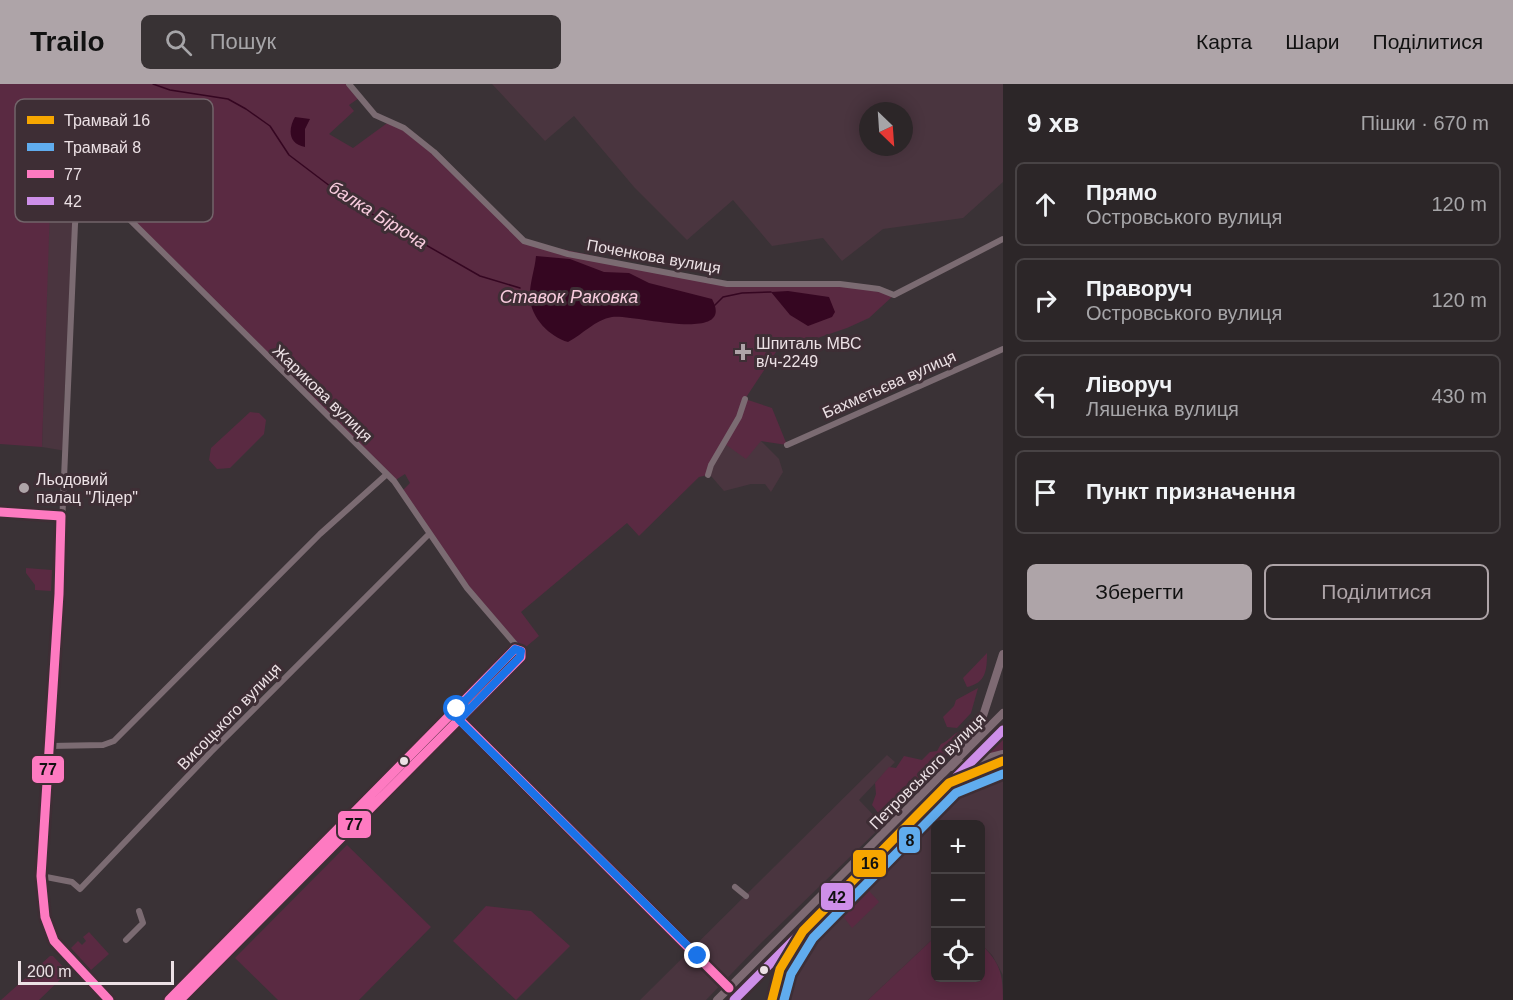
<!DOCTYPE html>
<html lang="uk">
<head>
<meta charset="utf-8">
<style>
  body { margin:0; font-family:Helvetica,sans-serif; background:#383234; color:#f1f3f6 }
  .controls { position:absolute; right:18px; bottom:18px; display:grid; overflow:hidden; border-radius:9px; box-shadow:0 3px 15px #0003 }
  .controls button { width:54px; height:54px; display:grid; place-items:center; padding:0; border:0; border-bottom:2px solid #484345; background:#2c2628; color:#f1f3f6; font:30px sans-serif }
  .compass { position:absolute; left:859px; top:18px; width:54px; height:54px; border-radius:50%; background:#2c2628; box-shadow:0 3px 15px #0003; rotate:155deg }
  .scale { position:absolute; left:18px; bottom:15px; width:156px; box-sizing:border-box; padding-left:6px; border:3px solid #ece1e5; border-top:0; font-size:16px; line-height:21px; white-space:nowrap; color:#ece1e5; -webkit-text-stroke:4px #3e2e35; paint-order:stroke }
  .stop { position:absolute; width:18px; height:18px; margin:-14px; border:4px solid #1a73e8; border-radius:50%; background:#fff }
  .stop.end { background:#1a73e8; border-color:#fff; box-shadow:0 2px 6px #0008 }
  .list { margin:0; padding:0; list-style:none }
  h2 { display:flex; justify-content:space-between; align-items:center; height:78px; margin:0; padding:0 24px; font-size:26px }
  h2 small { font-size:20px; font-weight:400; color:#a6a5a8 }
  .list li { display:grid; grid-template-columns:39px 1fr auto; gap:18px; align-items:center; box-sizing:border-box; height:84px; margin:0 12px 12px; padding:0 12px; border:2px solid #484345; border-radius:9px }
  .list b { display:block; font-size:22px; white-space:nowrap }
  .list p { margin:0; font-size:20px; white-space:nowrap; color:#a6a5a8 }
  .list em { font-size:20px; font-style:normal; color:#a6a5a8 }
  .actions { display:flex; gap:12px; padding:18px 24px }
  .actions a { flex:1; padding:14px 0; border:2px solid #aea4a8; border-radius:9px; text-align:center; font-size:21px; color:#aea4a8 }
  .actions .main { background:#aea4a8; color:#111 }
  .icon { flex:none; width:33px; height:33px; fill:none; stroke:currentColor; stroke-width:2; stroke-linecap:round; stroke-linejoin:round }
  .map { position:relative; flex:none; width:1003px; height:916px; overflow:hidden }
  header { display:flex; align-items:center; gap:36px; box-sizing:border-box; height:84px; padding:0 30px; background:#aea4a8; color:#111 }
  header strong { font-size:28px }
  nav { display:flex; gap:33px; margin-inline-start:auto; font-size:21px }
  .search { width:420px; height:54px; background:#383234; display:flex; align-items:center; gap:15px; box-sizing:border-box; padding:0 21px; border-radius:9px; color:#a6a5a8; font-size:22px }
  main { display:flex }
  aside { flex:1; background:#2c2628 }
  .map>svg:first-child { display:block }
</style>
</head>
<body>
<header>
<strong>Trailo</strong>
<div class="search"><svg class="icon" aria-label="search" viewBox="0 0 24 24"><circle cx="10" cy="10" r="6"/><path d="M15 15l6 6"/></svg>Пошук</div>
<nav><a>Карта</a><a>Шари</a><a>Поділитися</a></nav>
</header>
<main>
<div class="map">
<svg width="1003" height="916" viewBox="0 0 1003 916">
  <rect width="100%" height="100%" fill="#3a3236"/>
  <!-- built -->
  <path fill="#4a353f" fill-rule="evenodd" d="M492 0H1003V98L963 134 883 145 842 177 823 154 772 162 733 116 687 156 634 103 574 32 545 57ZM868 27H904V63H868Z
    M49 122 77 128 64 317 66 367 42 363Z
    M761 357 779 375 783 388 771 408 765 400H751L724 407 711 392V381L725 360Z
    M887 671 895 678 859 716 883 741 761 859 706 916H640Z
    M1003 683V891L992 871 981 860 980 740H936L935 853 868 916H778L786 888 808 851 952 704Z"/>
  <!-- green -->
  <path fill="#5a2a42" d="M0 0H349L359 14 349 21 354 27 329 50 353 64 390 37 434 68 524 157 727 200H840L894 211 869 234 847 244 776 268 745 315 772 324 787 361 761 357 746 375 725 360 708 391 699 393 639 452 627 439 521 528 539 552 521 567 483 521 400 409 410 399 405 390 394 397 109 118 82 119 77 128 50 122 42 363 0 360Z
    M250 328 259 329 266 336 264 350 230 384 217 385 209 376 211 364Z
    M26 484 52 486 51 507 35 506V501L26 489Z
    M987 569C987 586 986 599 967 603L963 594Z
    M978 604 971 629 957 644 947 643 943 633 954 622 956 616Z
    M1003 643V683L958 700 947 708 808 851 786 888 778 916H768L777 883 800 843 946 696 970 677Z
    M962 647 955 663 883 735 872 721 876 710 875 699 889 683 896 684 904 672 922 676 930 668 937 667 941 660C950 657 953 648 962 647Z
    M347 761 431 843 359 916H278L235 874Z
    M862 799 879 818 852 844 837 824Z
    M486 822 531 827 570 862 516 916 453 857Z
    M89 848 109 870 91 886 71 864 78 857 82 861 86 857 83 853Z
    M935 853 936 894H980L981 860C1000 879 1003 889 1003 916H868Z
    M50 872H53L68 888 39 916H1Z"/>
  <!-- water -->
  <path fill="#350621" d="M295 33 310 35 305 45V63C288 60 288 45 295 33Z
    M536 172 570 175 604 188 629 189 649 199 712 215C737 261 630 229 612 233 595 236 583 250 568 258 550 253 531 234 530 214 529 201 535 185 536 172Z
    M788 207 829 213 835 228 832 233 808 242 790 231 771 208Z"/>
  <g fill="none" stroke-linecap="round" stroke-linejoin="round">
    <!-- stream -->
    <path stroke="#350621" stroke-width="1.5" d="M153 0 170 6 228 15 246 25 270 42 289 71 351 118 480 192 520 204
      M714 222 723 213 742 209 771 208"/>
    <!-- minor -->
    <path stroke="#7b6b72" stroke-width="6" d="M349 0 375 31 404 44 434 68 524 157 568 170 727 200H840L879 205 894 211 1003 155
      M787 361 1003 265
      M708 391 711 381 739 333 745 315
      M0 428 61 432
      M459 635 724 898 736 916
      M50 662 103 661 114 657 320 450 387 390
      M41 792 72 798 80 805 211 668 429 450
      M735 803 746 812
      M126 856 143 839 139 827
      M109 916 54 857 45 833 41 792 59 510 75 140 77 128 82 119 99 115 116 122 394 397 467 504 521 567
      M169 916 515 565 521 567
      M180 916 521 573V567"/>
    <!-- major -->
    <path stroke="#7e6a73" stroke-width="8" d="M968 660 982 635 1003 570
      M951 683 1003 670
      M717 916 1003 629"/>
    <defs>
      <path id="bus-1" d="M0 428 61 432
        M61 432 59 510 41 792 45 833 54 857 109 916
        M459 635 729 904
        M169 916 515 565 521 567V573L180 916"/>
      <path id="bus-2" d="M734 916 1003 646"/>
    </defs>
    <!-- bus-1 casing -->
    <use href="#bus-1" stroke="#3e2e35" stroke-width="14"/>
    <!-- bus-2 casing -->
    <use href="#bus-2" stroke="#3e2e35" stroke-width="14"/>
    <!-- bus-1 -->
    <use href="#bus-1" stroke="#fe7ac1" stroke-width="9"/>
    <!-- bus-2 -->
    <use href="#bus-2" stroke="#ce8fe9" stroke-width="9"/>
    <defs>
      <path id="tram-1" d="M772 916 780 885 803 847 949 699 1003 677"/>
      <path id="tram-2" d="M784 916 791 890 813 854 956 709 1003 690"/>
    </defs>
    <!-- tram-1 casing -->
    <use href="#tram-1" stroke="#3e2e35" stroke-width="14"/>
    <!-- tram-2 casing -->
    <use href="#tram-2" stroke="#3e2e35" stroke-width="14"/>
    <!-- tram-1 -->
    <use href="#tram-1" stroke="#f7a600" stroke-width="9"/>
    <!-- tram-2 -->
    <use href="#tram-2" stroke="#60acee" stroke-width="9"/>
  </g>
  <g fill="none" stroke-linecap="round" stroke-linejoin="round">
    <!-- route -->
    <path stroke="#1a73e8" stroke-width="8" d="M457 625 515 565 521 567 520 573 459 636 698 872"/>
  </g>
  <!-- markers -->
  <g fill="#aea4a8" stroke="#3e2e35" stroke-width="2">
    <path d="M740 259h6v6h6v6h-6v6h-6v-6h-6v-6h6z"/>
    <circle cx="24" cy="404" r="6"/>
  </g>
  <g fill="#ece1e5" stroke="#3e2e35" stroke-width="2">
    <circle cx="404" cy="677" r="5"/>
    <circle cx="764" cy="886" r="5"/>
  </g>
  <g text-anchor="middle" stroke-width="6" stroke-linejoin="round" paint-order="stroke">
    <!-- street labels -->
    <g font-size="16" fill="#ece1e5" stroke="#3e2e35">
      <text transform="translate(654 172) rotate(10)" y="6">Поченкова вулиця</text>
      <text transform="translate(889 300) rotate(-24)" y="6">Бахметьєва вулиця</text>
      <text transform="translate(323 309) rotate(44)" y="6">Жарикова вулиця</text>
      <text transform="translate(229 632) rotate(-46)" y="6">Висоцького вулиця</text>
      <text transform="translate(927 687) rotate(-45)" y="6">Петровського вулиця</text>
    </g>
    <!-- poi labels -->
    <g font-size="16" fill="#ece1e5" stroke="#3e2e35" text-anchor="start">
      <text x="756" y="265">Шпиталь МВС<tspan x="756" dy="18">в/ч-2249</tspan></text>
      <text x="36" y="401">Льодовий<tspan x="36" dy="18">палац "Лідер"</tspan></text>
    </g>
    <!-- water labels -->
    <g font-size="18" font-style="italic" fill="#f7cbdd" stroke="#3e2e35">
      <text transform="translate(378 131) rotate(32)" y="6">балка Бірюча</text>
      <text x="569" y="219">Ставок Раковка</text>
    </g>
  </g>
  <!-- legend -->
  <rect x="15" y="15" width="198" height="123" rx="9" fill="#3e2e35" stroke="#72646a" stroke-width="1.5"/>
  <rect x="27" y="32" width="27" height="8" fill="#f7a600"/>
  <rect x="27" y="59" width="27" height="8" fill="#60acee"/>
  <rect x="27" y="86" width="27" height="8" fill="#fe7ac1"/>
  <rect x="27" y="113" width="27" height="8" fill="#ce8fe9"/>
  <g font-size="16" fill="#ece1e5">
    <text x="64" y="42">Трамвай 16</text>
    <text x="64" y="69">Трамвай 8</text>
    <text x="64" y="96">77</text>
    <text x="64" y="123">42</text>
  </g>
  <g stroke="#3e2e35" stroke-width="2">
    <rect x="31" y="671" width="34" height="29" rx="6" fill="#fe7ac1"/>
    <rect x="337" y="726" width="35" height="29" rx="6" fill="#fe7ac1"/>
    <rect x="898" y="742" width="23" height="28" rx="6" fill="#60acee"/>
    <rect x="852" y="765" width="35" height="29" rx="6" fill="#f7a600"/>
    <rect x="820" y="798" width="34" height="29" rx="6" fill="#ce8fe9"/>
  </g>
  <g font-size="16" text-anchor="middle" font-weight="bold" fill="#111">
    <text x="48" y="691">77</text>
    <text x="354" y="746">77</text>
    <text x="910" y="762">8</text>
    <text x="870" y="785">16</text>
    <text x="837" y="819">42</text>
  </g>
</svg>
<div class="controls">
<button>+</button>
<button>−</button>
<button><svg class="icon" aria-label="locate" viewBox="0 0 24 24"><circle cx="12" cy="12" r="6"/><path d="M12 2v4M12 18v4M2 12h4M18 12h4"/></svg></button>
</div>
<svg class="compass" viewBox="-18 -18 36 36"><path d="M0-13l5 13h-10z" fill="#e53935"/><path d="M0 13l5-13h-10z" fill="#a6a5a8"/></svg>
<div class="scale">200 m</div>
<div class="stop" style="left:457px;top:625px"></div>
<div class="stop end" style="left:698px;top:872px"></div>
</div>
<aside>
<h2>9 хв<small>Пішки · 670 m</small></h2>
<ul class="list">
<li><svg class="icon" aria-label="ahead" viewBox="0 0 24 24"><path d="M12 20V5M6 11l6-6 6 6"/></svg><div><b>Прямо</b><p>Островського вулиця</p></div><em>120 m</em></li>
<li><svg class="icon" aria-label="right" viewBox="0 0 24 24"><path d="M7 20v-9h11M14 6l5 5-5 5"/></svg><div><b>Праворуч</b><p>Островського вулиця</p></div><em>120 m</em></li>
<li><svg class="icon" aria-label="left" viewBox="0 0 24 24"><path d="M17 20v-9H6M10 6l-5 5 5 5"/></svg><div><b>Ліворуч</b><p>Ляшенка вулиця</p></div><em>430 m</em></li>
<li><svg class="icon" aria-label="arrive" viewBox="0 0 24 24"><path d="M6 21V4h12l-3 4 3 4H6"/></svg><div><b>Пункт призначення</b></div></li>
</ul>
<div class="actions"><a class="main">Зберегти</a><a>Поділитися</a></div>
</aside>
</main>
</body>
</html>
